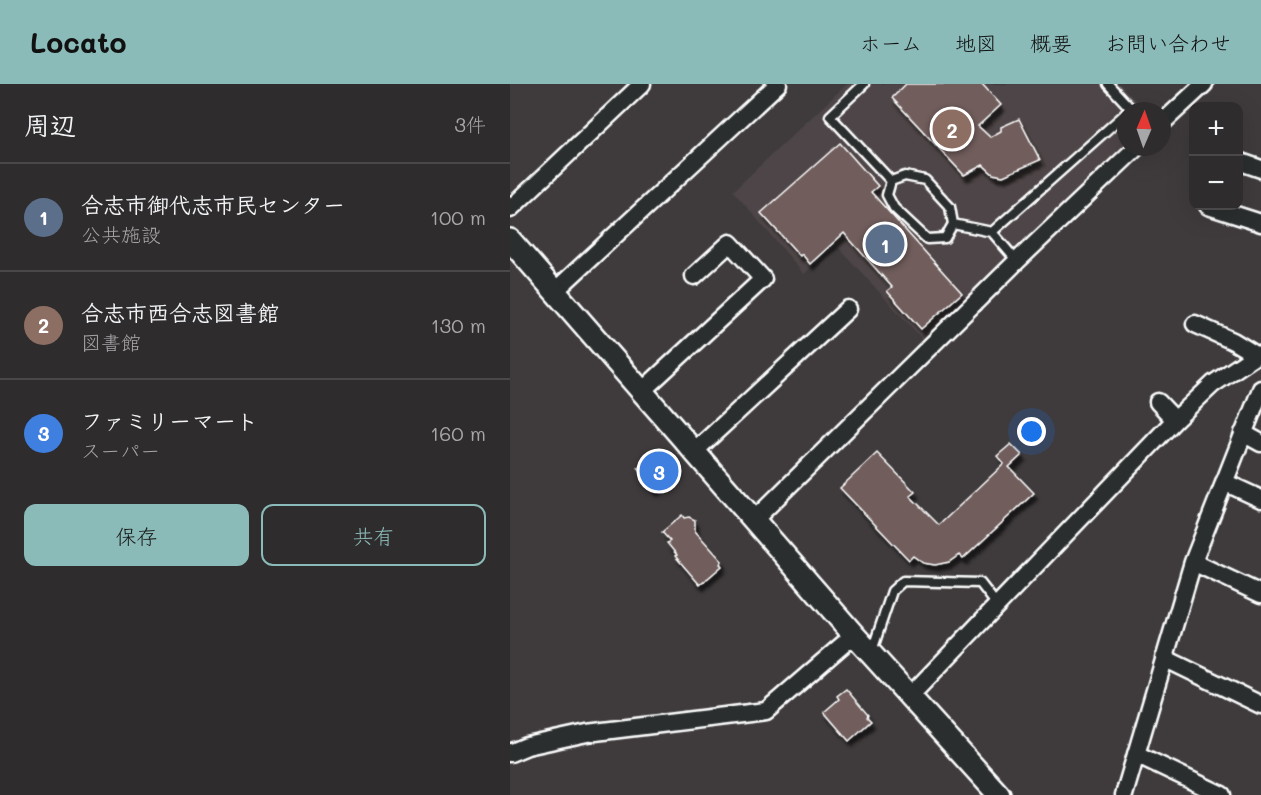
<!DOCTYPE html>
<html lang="ja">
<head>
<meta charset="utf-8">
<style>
  body { margin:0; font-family:Mali,"Klee One",sans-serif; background:#3b3839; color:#f1f3f6 }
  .controls { position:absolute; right:18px; top:18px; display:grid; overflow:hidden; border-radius:12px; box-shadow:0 6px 24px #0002 }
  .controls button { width:54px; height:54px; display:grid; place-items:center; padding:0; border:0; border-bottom:2px solid #4a4849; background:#2f2c2d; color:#f1f3f6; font:30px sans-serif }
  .compass { position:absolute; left:607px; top:18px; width:54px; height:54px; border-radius:50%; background:#2f2c2d; box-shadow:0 6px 24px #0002; rotate:2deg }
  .you { position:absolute; left:522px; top:348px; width:21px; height:21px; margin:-15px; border:4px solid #fff; border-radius:50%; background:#1a73e8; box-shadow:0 0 0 9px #1a73e833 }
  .badge { display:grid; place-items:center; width:39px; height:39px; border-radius:50%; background:#8bbbb9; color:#fff; font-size:20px; font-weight:700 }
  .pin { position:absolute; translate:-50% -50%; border:3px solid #fff; box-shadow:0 2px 6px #0006 }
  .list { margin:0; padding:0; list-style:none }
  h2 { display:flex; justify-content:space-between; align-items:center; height:78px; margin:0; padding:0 24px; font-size:26px }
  h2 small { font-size:20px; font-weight:400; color:#a7a7aa }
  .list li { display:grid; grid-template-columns:39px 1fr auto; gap:18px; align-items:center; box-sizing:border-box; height:108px; padding:0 24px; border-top:2px solid #4a4849 }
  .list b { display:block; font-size:22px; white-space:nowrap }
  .list p { margin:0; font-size:20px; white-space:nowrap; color:#a7a7aa }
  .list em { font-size:20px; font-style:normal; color:#a7a7aa }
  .actions { display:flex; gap:12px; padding:18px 24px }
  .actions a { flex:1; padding:14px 0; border:2px solid #8bbbb9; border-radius:12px; text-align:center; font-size:21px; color:#8bbbb9 }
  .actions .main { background:#8bbbb9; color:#111 }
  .map { position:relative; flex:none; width:751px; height:711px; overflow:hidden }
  header { display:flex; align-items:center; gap:36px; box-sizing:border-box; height:84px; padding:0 30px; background:#8bbbb9; color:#111 }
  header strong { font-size:28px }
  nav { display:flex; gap:33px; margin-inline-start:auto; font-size:21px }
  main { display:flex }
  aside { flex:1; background:#2f2c2d }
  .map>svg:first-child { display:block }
</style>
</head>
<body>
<header>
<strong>Locato</strong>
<nav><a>ホーム</a><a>地図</a><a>概要</a><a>お問い合わせ</a></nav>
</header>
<main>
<aside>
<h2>周辺<small>3件</small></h2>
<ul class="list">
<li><span class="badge" style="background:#5c6f8a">1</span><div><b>合志市御代志市民センター</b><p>公共施設</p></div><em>100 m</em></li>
<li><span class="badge" style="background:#8d6e63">2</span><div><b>合志市西合志図書館</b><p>図書館</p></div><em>130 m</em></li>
<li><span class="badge" style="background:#3f7fe0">3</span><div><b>ファミリーマート</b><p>スーパー</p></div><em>160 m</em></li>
</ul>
<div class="actions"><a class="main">保存</a><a>共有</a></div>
</aside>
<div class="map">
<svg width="751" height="711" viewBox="0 0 751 711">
  <defs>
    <filter id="shadow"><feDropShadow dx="3.5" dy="6" stdDeviation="1.5" flood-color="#0009"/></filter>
  </defs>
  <rect width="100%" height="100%" fill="#3f3b3c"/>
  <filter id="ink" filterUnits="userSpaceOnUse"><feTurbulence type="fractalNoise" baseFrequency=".0167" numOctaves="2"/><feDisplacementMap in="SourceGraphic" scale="12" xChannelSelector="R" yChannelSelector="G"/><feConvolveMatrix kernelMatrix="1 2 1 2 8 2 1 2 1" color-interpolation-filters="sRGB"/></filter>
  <g filter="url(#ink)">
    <!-- built -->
    <path fill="#4e4546" d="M337 0H610L635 27H616V63L416 259 327 162 294 190 223 107Z"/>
    <!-- building -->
    <path fill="#705d5c" stroke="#fff" stroke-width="1.5" filter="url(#shadow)" d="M396 0H472L491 21 468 42 480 53 491 47V43L509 35 530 76 493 92 483 90 473 81 454 91 382 14Z
      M330 59 368 102 361 108 452 209 411 245 377 207 382 203 334 149 300 180 292 170 290 172 251 129Z
      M501 360 512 371 499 383 524 409 453 475 449 471 439 478 425 481 413 479 403 472 399 476 330 404 367 369 405 408 400 412 429 441 494 380 487 372Z
      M152 366 169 387 144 406 128 384Z
      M172 431 174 434 179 433 185 436V447L212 477 210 480 212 482 190 501 165 472 167 471 157 459 160 457 152 448Z
      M336 605 358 631 357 633 361 637 339 657 314 628 329 615 327 612Z"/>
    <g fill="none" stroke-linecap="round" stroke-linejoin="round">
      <defs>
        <path id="service" d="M354 0 320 32 381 97
          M598 0 623 27
          M395 92 415 96 440 123 443 140 435 154 417 155 384 124 377 111 381 97Z
          M443 140 482 148 507 177
          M482 148 616 29
          M362 567 382 507 393 497 470 499 487 521"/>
        <path id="minor" d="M652 39 694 0
          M728 77 751 85
          M698 122 751 139
          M0 125 132 0
          M45 207 268 0
          M685 240 723 257 746 271
          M132 307 253 195 220 159 184 192
          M648 318 665 336
          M733 349 751 359
          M185 367 338 225
          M714 398 751 415
          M245 435 507 177 627 63
          M683 478 751 510
          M654 574 751 621
          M399 613 665 336 703 300 746 271H751
          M0 669 17 662 77 649 256 627 344 551
          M626 670 712 711
          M614 711 683 478 751 305"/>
        <path id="tertiary" d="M0 156 344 551 489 711"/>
      </defs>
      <!-- service casing -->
      <use href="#service" stroke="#fff" stroke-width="13"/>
      <!-- minor casing -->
      <use href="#minor" stroke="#fff" stroke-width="21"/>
      <!-- tertiary casing -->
      <use href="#tertiary" stroke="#fff" stroke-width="26"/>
      <!-- service -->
      <use href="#service" stroke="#2a2d2e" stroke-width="8"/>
      <!-- minor -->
      <use href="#minor" stroke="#2a2d2e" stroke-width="16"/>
      <!-- tertiary -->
      <use href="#tertiary" stroke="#2a2d2e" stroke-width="21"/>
    </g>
  </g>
</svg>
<div class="controls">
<button>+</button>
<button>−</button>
</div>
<svg class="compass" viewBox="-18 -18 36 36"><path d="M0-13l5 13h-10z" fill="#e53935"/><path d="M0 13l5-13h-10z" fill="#a7a7aa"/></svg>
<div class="you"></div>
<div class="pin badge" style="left:375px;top:160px;background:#5c6f8a">1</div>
<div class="pin badge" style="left:442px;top:45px;background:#8d6e63">2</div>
<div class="pin badge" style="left:149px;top:387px;background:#3f7fe0">3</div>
</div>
</main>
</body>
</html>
